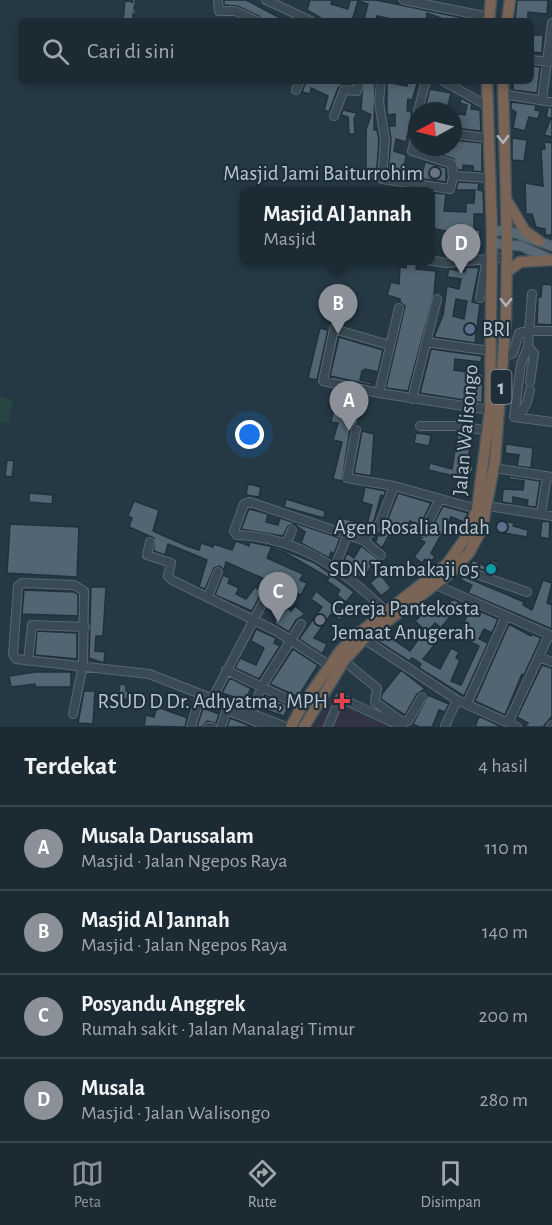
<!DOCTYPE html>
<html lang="id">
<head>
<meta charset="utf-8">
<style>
  body { margin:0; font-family:"Alegreya Sans",sans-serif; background:#25333b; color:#f1f3f6 }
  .compass { position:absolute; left:408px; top:102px; width:54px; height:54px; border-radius:50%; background:#1c2b33; box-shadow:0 3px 9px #0003; rotate:263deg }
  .you { position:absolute; left:250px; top:435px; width:21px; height:21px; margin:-15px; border:4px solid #fff; border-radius:50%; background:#1a73e8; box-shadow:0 0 0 9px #1a73e833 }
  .badge { display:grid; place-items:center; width:39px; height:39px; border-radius:50%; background:#8c9099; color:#fff; font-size:20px; font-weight:700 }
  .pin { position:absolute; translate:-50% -50px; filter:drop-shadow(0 2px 3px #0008) }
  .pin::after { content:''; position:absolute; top:32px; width:21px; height:18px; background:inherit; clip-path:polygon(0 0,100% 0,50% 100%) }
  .popup { position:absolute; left:240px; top:187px; width:195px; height:78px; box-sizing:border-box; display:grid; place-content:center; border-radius:9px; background:#1c2b33; filter:drop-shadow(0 2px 4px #0005); font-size:20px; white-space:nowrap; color:#a0a7ac }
  .popup b { font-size:22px; color:#f1f3f6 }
  .popup::after { content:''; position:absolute; left:50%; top:100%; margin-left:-12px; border:12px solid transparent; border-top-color:#1c2b33 }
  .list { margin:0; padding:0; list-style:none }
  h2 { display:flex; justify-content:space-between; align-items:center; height:78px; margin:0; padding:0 24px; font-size:26px }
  h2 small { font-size:20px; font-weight:400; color:#a0a7ac }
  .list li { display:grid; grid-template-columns:39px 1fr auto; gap:18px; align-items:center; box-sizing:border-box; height:84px; padding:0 24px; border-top:2px solid #3a474e }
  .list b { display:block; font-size:22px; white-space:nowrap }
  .list p { margin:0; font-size:20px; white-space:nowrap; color:#a0a7ac }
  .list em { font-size:20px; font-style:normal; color:#a0a7ac }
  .icon { flex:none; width:33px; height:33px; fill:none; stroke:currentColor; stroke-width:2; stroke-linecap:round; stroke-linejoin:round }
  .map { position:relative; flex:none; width:552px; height:727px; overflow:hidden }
  .search { position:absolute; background:#1c2b33; box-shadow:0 3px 9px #0003; left:18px; right:18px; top:18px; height:66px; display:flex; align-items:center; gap:15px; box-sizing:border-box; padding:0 21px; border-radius:9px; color:#a0a7ac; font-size:22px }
  .sheet { height:414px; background:#1c2b33 }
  nav { display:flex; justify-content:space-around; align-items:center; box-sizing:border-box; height:84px; border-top:2px solid #3a474e; background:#1c2b33; font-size:16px; color:#a0a7ac }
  nav a { display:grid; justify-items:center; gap:3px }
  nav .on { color:#8c9099 }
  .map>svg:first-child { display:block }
</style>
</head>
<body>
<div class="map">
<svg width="552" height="727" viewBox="0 0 552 727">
  <rect width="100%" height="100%" fill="#253944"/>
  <!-- medical -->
  <path fill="#323444" d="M336 692 372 710 409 727H313Z"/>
  <!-- green -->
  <path fill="#274542" d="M0 396 13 400 9 422 0 424Z"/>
  <!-- building -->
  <path fill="#516672" stroke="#20313b" stroke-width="1.5" fill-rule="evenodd" d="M125 0 135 3 132 21H123Z
    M224 0H246L286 21H263L259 16 237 6 224 5Z
    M310 0H332L331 4 348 9 350 0H376L478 21H449L427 13 426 21H400L377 16 376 21H372L364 19 368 4 358 1 352 21H320L321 18 307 10Z
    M517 0H548L547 14 528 12V21H515Z
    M531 35H543L542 53 531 52Z
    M532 66 540 67 537 93 513 90V81H531Z
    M306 81H347L338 88 329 112 324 110 328 96 311 88 310 94 302 92Z
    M363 81H375L374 130H377L379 140 376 179 366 180V130L371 115 361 110Z
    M408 81H418L412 100 408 99 407 111H411L412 128H409L406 142 396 139 394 151 406 155 404 170 422 174 425 162 446 168V182L388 174 391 140 389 126H395V114L387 115V82L407 86Z
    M430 89 451 93 447 110 437 107V111H424Z
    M461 98 472 104 471 109 480 110 481 131 453 128V113L465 115 467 105 460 103Z
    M511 102 536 105 535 110 540 111 538 119 529 117 525 131 513 128 516 112 511 109Z
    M548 107 552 108V137L544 135 551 118 546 117Z
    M343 110 357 113 354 119 355 134H349L348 117 341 115Z
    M512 138 527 140 524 161 512 160Z
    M453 140 482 143V172L473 171V166L463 165V170H458L454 159 419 147 444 152 445 147H453Z
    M544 142 552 143V235H545V229L536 227 532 214H526L525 183 543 186 541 149H545Z
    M458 182 479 183 478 190 483 191 484 214H474V230H480V238L459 240V235L446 234V231L431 228 434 193 446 194 444 211 466 212V203H474L475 190H456Z
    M407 261H417L416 269 436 271 434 294 408 391 386 388 405 306 400 302V299L387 295 391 282 399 284 400 267 406 268Z
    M466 267 479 268 472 302 480 304 475 343 434 337 443 315 447 286 459 289 461 279 447 277 449 269 465 272ZM456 299 467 301 464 319 453 316Z
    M542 284 552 285V325L537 324 538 297H541Z
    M320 328 328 330 317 380 308 378Z
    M339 337 383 350 378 372 365 369 362 371 360 380 372 383 371 385 330 376Z
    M431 349 482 356 481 362 455 359 454 370 483 374 482 403 420 393Z
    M333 412 360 416 357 424 350 429 342 481 333 479 342 442 333 440 338 423 331 422Z
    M362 431 374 434 371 476 354 473Z
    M458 432 472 434 467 465 474 467 468 479 428 470 430 463 452 469Z
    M416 433 431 435 429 446 414 443Z
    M506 444 533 448 531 468 517 466 519 455 505 453Z
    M7 460 14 461 12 477 5 476Z
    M509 476 540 481 536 507 527 506 528 500 513 497V504L502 502 503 489 523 490 524 481 509 479Z
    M248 484 261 487 259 497 246 495Z
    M365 487 386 491 384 496 381 495 374 521 366 528 372 505 362 502Z
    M29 493 53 495 52 504 29 502Z
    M398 493 431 503 420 526 410 521 406 529 396 525 391 538 388 537 382 548 373 540 376 541 378 535 381 536Z
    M286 499 325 511 324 518 284 507Z
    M134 501 159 510 153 531 187 546 199 550 201 543 213 547 214 544 232 550 236 541 249 546V542L279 548 315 563 354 592 346 602 337 595 340 590 327 581 329 578 284 552 271 548 267 558 303 574 300 580 307 583 301 595 226 562 224 570 220 566 214 568 205 589 199 587 207 560 168 544 165 555 154 551V538L129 527 132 518 128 516Z
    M443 506 468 513 464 522 451 517 431 553 435 557 430 563 425 559 422 563 414 557 425 542 420 540 421 538 428 535Z
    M249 509 268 514 266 522 278 525 280 518 340 538 334 554 331 552 329 558 301 543 305 532 294 524 288 526 283 536 241 529Z
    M341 518 366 524 364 531 361 533 339 525Z
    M500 520 514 523 513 526 528 530 527 537 499 532Z
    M542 521 550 522 549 539 540 537Z
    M10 524 79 527 77 577 7 573Z
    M361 546 381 561 376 569 371 566 364 580 343 563 347 553 354 558Z
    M473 560 487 567 492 560 499 564 493 574 470 565Z
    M380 574 391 588 381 596 370 583Z
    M223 575 230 578 228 583 239 588 236 594 246 599 255 587 262 592 252 611 215 595Z
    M463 576 524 602 523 605 532 610 543 580 552 583 547 603 552 605V629L468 593 472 585 461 580Z
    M91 587H106L103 636H96L95 651 105 652 104 663 89 658Z
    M24 590 74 592 78 594V616L22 614Z
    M316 591 344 614 340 620 331 614 314 638 327 644 322 654 299 639 322 607 311 599Z
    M452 599 498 619 492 633 484 629 479 639 488 643 464 696 419 668 421 664 412 658 409 661 376 640 384 633 410 651 423 633 436 643 423 659 440 669 451 648 459 652 456 658 460 660 451 681 461 685 479 646 458 636 467 615 456 609 441 628 435 623 427 632 415 621 433 604 443 613Z
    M282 604 291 611 295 606 305 614 296 620 289 632 274 623 279 616 275 612Z
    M509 624 531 636 532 634 541 638 524 675 522 674 505 715 475 701Z
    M256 629 276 638 274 643 280 646 259 679 235 668 240 658 256 665 264 648 251 641Z
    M37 631 77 633V659L35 655Z
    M293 649 318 665 298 697 270 684Z
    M542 665 552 668V716L543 727H525L528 723 517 717Z
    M401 670 425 689 417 694 405 715 381 699 382 694Z
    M35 672H71V687H35V684L11 687 9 676Z
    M230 678 254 690H250L246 701 222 693Z
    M120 684 126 685V691L133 693 131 700 118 698Z
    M84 691H95L93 724 78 723Z
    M265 695 289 706 284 716 260 708Z
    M428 695 449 704 445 712 439 710 432 727H419L413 724Z
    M157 707 185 717 187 719 185 727 144 726 146 715 154 717Z
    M203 708 219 714 216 723 207 721 202 727H197Z
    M479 716 502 727H475Z
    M230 718 253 727H227Z"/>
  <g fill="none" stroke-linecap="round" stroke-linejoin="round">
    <defs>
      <path id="minor" d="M218 0 219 11H235L257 21
        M266 0 311 21
        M404 0 489 17
        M531 60 551 62
        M381 81 379 102 385 140 382 179 450 189 453 178 457 176 488 178
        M443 81 486 105
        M296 90 300 81
        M502 94 552 102
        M542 100 552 23
        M418 111 426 81
        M334 116 344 90 357 91 359 85 356 81
        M417 132 412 151 452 164 453 178
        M453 134 487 138
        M427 260 446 263 507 257
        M480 298 487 258
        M552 331H529L528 347 521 364 514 417 552 422
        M426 342 491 351
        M389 345 334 329 323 381 379 393 490 410
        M528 347 534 353 530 382
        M503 357 513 353 519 333 529 331 532 294
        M379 393 399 308
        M412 399 437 299
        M519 417 527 402 530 390
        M420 426H461L488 431
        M356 430 347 478 394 486 477 509
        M494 468 552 477
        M488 506 552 516
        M541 514 547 476
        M423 532 440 499
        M363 540 381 555
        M150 542 147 555 171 563 168 576 172 580 276 631 329 665
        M287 542 292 530
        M335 567 347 536
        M456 567 527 592
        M436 585 552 636
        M208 597 218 572
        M386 611C342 569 299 537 237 535L234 531 244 504 250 502 363 540 380 523 394 486
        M364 639 457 700 517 727
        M539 657 552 662
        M28 661 32 625 85 627
        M344 661 377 688 375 702 401 721H408L422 697
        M226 670 302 706
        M213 697 268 593
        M467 704 506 616
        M227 710 269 727
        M73 714 83 665 84 591 74 585 22 583 18 586 13 654 16 659 149 674 286 727
        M250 719 262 686 301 624
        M508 723 549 635
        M445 726 457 700
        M191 727 201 694
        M208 727H212
        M221 727 228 706
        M328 727 340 698 403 727
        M551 727 552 725"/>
      <path id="major" d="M492 232 506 230 552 246
        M492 243 521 246 552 260"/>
      <path id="highway" d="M489 21 491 0
        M507 21 510 0
        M506 199 525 231 539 241
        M507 272 520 262 552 260
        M291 727 302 706 340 651 354 637 447 564 467 536 477 509 490 410 492 232 487 81
        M304 727 344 661 364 639 449 574 469 553 482 529 495 461 506 318 507 243 503 81"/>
    </defs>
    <!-- minor casing -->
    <use href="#minor" stroke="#586771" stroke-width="10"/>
    <!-- major casing -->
    <use href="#major" stroke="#465660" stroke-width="11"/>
    <!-- highway casing -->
    <use href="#highway" stroke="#44545e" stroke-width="13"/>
    <!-- path -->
    <path stroke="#46615e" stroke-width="1.5" stroke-dasharray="4.5 4.5" stroke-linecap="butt" d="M134 0V21"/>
    <!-- minor -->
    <use href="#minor" stroke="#3a4a54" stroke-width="8"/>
    <!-- major -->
    <use href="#major" stroke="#586974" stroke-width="9"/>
    <!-- highway -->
    <use href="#highway" stroke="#7a6456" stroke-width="10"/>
  </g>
  <!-- one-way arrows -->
  <defs><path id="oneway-chevron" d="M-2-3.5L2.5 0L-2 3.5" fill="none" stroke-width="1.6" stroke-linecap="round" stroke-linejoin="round" transform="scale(1.5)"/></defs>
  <g stroke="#aeb6bb">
    <use href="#oneway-chevron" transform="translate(503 139) rotate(89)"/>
    <use href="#oneway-chevron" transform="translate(506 302) rotate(91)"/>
  </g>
  <!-- markers -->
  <g fill="#6b7280" stroke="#1e2f39" stroke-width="2">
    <circle cx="435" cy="173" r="6"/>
    <circle cx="320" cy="620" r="6"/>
  </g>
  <g fill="#5c6f8a" stroke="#1e2f39" stroke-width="2">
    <circle cx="470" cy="329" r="6"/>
    <circle cx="502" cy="527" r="6"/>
  </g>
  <circle fill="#0f9aa8" stroke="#1e2f39" stroke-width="2" cx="491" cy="569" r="6"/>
  <path fill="#e0444e" stroke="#1e2f39" stroke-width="2" d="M339 692h6v6h6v6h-6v6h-6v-6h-6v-6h6z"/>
  <g text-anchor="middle" stroke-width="4.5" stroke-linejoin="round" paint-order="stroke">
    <!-- shield labels -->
    <rect fill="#1e2f39" stroke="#8997a1" stroke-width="1.5" x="490.5" y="370" width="21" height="34" rx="4.5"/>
    <g font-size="20" font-weight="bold" fill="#b7c4cd">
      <text x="501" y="394">1</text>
    </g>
    <!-- poi labels -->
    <g font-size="21" fill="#b7c4cd" stroke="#1e2f39" text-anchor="end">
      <text x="423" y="180">Masjid Jami Baiturrohim</text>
      <text x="482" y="336" text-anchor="start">BRI</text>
      <text x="490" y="534">Agen Rosalia Indah</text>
      <text x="479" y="576">SDN Tambakaji 05</text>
      <text x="332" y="615" text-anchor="start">Gereja Pantekosta<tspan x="332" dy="24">Jemaat Anugerah</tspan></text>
      <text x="328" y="708">RSUD D Dr. Adhyatma, MPH</text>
    </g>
    <!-- street labels -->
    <g font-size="21" fill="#b7c4cd" stroke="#1e2f39">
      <text transform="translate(465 430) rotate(-85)" y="7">Jalan Walisongo</text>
    </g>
  </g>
</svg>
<svg class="compass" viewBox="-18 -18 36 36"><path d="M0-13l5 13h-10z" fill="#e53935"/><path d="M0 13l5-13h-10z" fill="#a0a7ac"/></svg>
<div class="you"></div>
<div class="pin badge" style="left:349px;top:431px">A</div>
<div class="pin badge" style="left:338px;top:334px">B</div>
<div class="popup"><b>Masjid Al Jannah</b>Masjid</div>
<div class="pin badge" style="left:278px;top:622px">C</div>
<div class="pin badge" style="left:461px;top:274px">D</div>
<div class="search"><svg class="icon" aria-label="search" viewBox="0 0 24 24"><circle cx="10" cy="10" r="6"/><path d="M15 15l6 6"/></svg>Cari di sini</div>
</div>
<section class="sheet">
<h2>Terdekat<small>4 hasil</small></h2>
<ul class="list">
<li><span class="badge">A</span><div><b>Musala Darussalam</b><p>Masjid · Jalan Ngepos Raya</p></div><em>110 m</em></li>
<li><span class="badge">B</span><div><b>Masjid Al Jannah</b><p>Masjid · Jalan Ngepos Raya</p></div><em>140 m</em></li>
<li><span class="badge">C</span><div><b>Posyandu Anggrek</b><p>Rumah sakit · Jalan Manalagi Timur</p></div><em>200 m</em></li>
<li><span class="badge">D</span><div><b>Musala</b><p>Masjid · Jalan Walisongo</p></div><em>280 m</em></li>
</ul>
</section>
<nav>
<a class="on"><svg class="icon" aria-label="map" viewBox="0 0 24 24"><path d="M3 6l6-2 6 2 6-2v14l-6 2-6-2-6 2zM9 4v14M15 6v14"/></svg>Peta</a>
<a><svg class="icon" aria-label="directions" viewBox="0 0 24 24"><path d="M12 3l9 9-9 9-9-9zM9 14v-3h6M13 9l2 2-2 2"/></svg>Rute</a>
<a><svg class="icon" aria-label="saved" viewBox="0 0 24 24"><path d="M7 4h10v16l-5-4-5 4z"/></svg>Disimpan</a>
</nav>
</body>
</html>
